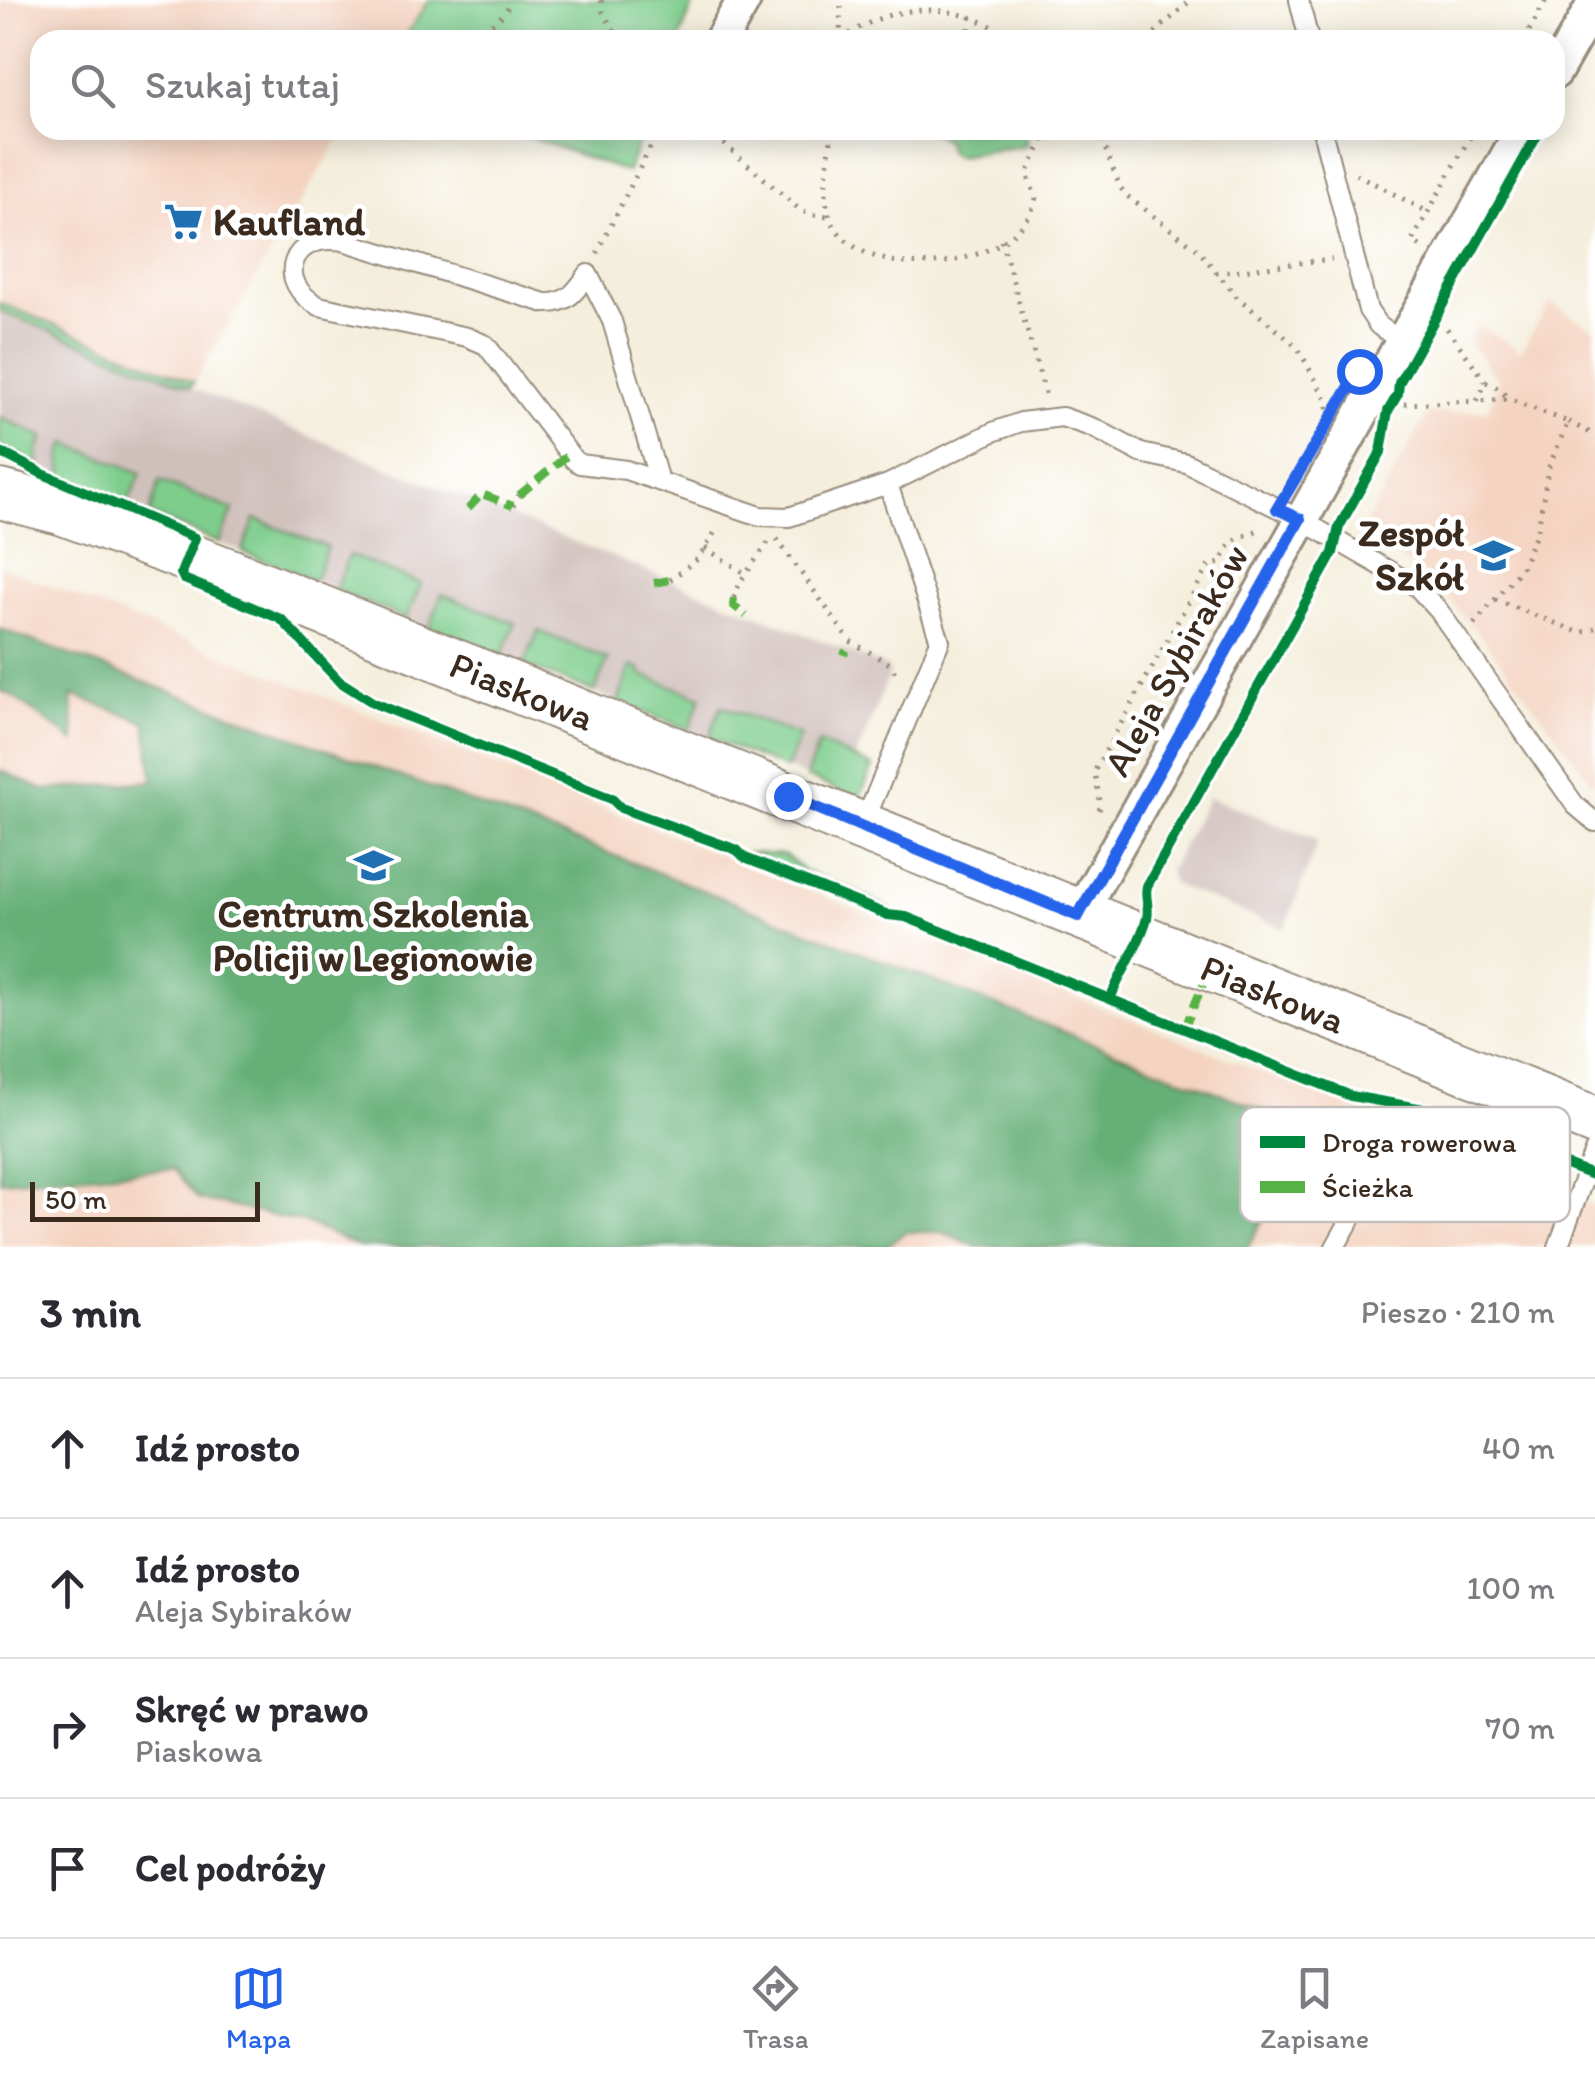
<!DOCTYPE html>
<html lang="pl">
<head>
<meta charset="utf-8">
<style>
  body { margin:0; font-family:Itim,sans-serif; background:#f7f7f7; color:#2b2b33 }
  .scale { position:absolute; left:30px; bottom:25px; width:230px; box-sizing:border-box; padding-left:10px; border:5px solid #3b2a1e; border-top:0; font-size:28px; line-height:35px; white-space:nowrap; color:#3b2a1e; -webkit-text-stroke:8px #fff; paint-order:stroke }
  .stop { position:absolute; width:30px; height:30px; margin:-22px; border:8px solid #2563eb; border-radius:50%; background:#fff }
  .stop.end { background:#2563eb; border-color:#fff; box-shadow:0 2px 10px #0008 }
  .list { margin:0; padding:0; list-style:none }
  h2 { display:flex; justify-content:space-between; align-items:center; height:130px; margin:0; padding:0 40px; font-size:42px }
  h2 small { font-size:32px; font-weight:400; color:#7c7c81 }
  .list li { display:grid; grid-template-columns:65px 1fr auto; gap:30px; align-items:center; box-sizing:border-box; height:140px; padding:0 40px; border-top:2px solid #e1e1e2 }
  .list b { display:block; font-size:38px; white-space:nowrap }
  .list p { margin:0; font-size:32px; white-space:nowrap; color:#7c7c81 }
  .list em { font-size:32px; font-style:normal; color:#7c7c81 }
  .icon { flex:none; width:55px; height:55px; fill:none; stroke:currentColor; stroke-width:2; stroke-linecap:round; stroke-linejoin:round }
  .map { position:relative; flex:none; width:1595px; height:1247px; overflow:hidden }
  .search { position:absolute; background:#fff; box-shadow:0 5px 25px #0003; left:30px; right:30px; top:30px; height:110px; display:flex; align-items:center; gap:25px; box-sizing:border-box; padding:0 35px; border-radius:30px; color:#7c7c81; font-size:38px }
  .sheet { height:690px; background:#fff }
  nav { display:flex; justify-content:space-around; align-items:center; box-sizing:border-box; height:140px; border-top:2px solid #e1e1e2; background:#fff; font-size:28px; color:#7c7c81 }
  nav a { display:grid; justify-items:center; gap:5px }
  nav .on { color:#2563eb }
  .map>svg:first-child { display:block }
</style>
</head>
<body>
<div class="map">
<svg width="1595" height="1247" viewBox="0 0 1595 1247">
  <rect width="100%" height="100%" fill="#fff"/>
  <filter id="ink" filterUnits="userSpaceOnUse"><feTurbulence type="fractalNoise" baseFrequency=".01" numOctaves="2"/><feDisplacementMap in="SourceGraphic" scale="20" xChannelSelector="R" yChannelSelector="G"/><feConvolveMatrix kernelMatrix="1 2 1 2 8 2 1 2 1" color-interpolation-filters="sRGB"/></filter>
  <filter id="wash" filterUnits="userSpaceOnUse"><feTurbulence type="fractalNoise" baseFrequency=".0048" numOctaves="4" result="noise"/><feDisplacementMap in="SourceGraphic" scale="40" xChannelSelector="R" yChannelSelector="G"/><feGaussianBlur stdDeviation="2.25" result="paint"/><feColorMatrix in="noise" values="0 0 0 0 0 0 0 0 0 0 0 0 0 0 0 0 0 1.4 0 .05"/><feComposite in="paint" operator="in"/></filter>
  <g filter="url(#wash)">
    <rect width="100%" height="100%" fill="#f4eedc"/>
    <!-- built -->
    <path fill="#f4d3c0" d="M0 0H429L403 40H40V130H344L194 382 0 303Z
      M1550 303 1595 330V786L1481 636 1427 575 1360 534 1427 414 1488 410 1499 381 1468 340 1478 325 1521 351Z
      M0 566 1595 1206V1247H0Z"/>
    <!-- industrial -->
    <path fill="#d0c0bc" d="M0 303 194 382 192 388 260 416 887 667 890 673 855 759 819 743 806 777 786 769 799 736 722 706 709 738 689 730 701 697 640 673V671L631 667 618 702 594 692 607 659 538 631 524 665 502 656 514 623 443 594 429 628 406 619 420 584 350 555 335 590 314 581 327 547 255 519 242 552 219 543 232 510 161 481 149 514 127 505 141 474 61 457 63 477 39 466 35 431 0 417Z
      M1208 797 1318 840 1285 929 1172 884 1169 871Z"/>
    <!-- green -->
    <path fill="#7ecd8d" stroke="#5c7c56" stroke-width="2.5" d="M429 0H695L679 40H403Z
      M509 130H644L627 172Z
      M932 130H1025L1027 145 957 156 948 151 946 141Z
      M0 303 194 382 191 387 0 311Z
      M0 417 44 437 38 450 39 466 0 447Z
      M66 443 141 473 127 505 63 477 61 457Z
      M160 481 233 510 219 543 149 514Z
      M255 519 327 547 314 581 242 552Z
      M349 555 421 584 406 619 335 590Z
      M442 594 515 623 502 656 429 628Z
      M538 631 608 659 594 692 524 665Z
      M631 666 641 670 640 674 701 697 689 730 618 702Z
      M721 706 800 736 786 769 709 738Z
      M819 743 873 767 859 799 806 777Z
      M747 853 785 855 804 871 868 897 893 911Z"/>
    <!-- forest -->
    <path fill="#66b078" stroke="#506d4b" stroke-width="2.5" d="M0 629 595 848 1311 1129 1248 1247H977L942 1232H905L885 1247H359L308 1224 198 1199 173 1169 0 1181V770L43 790 153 781 146 722 72 695 75 742 11 695 0 691Z"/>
  </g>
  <g filter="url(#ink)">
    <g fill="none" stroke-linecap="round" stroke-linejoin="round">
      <defs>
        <path id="lane" d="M1299 0 1309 40
          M1322 130 1368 310 1378 325 1401 341
          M659 481 612 321 588 274C576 291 568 304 545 303L343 241C290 232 274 283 319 306L467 337 486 345 574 460 580 464 626 470 760 516 789 517 888 484 993 432 1021 422 1062 417 1094 428 1141 453 1186 463 1300 519 1417 587 1439 611 1575 805 1595 822
          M863 825 940 641 888 484
          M1335 1247 1362 1199
          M1558 1247 1595 1149"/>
        <path id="street" d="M721 40 744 0
          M1555 72 1595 2
          M1078 916 1522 130"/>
        <path id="secondary" d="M0 494 61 510 227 572 1595 1121"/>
      </defs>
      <!-- lane casing -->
      <use href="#lane" stroke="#988c7d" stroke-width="22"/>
      <!-- street casing -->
      <use href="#street" stroke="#988c7d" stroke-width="38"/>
      <!-- secondary casing -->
      <use href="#secondary" stroke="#988c7d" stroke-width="52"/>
      <!-- path -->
      <path stroke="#988c7d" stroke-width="5" stroke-dasharray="2.5 8" stroke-linecap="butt" d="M601 0 603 12 619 40
        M453 40C477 30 501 27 511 0
        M840 40 841 0
        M841 40C893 0 960 0 1013 40
        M968 40 971 15
        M1147 40 1191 0
        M1524 40 1546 0
        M708 130 800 210 812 215 829 216
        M832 130C830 155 821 190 829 214 853 290 1020 274 1036 198L1028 177 1029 170 1048 130
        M1098 130 1120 187 1127 196 1198 250 1237 297 1288 339 1299 350 1327 401 1328 410
        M1356 174 1428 212
        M1001 240 1046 396
        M1420 246 1412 241 1474 130
        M597 253 659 130
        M1216 273 1332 259
        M1486 382 1498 388 1509 399
        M1404 404 1477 401 1486 382 1445 326
        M1568 422 1595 435
        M513 506 519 495
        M777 539 850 641 890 664 899 679
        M705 548 746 574
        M670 580 699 558 718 527
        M734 598 740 582 769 541
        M1495 600 1581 633 1595 628
        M1474 624 1521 569 1538 529 1548 469 1568 422 1509 399 1477 401
        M1099 810 1101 805 1094 772 1209 565 1220 563 1232 541 1261 529"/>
      <!-- lane -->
      <use href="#lane" stroke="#fff" stroke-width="18"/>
      <!-- street -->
      <use href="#street" stroke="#fff" stroke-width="32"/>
      <!-- secondary -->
      <use href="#secondary" stroke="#fff" stroke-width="48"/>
      <!-- quiet -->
      <path stroke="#57b245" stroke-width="8" stroke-dasharray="15 8" stroke-linecap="butt" d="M519 495 569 454
        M468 509 482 494 513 506
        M654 583 670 580
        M734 598 733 605 746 616
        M844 655 846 650
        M1184 1029 1203 985"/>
      <defs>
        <path id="cycleway" d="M0 452 43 474 195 538 181 573 184 579 281 619 339 681 374 703 612 799 621 808 737 850 745 858 888 915 906 917 1351 1096 1469 1117 1503 1129 1509 1143 1595 1176
          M1110 999C1121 971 1139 947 1147 918 1150 906 1144 897 1147 886L1333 553 1339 527 1381 452 1388 411 1398 394 1399 383 1540 130"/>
      </defs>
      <!-- cycleway casing -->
      <use href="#cycleway" stroke="#fff" stroke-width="16"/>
      <!-- cycleway -->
      <use href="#cycleway" stroke="#00873e" stroke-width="10"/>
    </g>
  </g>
  <g fill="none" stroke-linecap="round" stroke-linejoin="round" filter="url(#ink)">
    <!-- route -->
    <path stroke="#2563eb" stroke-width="12" d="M788 796 1078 916 1300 519 1277 509 1359 371"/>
  </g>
  <!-- icons -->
  <defs>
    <symbol id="supermarket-bare" viewBox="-9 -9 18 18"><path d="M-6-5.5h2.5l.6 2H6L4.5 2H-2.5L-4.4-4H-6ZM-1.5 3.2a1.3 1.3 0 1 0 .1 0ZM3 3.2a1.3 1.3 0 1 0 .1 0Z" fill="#1f6fb2" stroke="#fff" stroke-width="2.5" paint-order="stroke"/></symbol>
    <symbol id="school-bare" viewBox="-9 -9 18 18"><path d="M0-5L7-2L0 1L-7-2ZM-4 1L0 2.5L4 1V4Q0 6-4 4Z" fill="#1f6fb2" stroke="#fff" stroke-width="2.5" paint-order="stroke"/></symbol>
    <symbol id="university-bare" viewBox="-9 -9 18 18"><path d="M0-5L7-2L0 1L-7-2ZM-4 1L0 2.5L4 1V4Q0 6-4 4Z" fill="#1f6fb2" stroke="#fff" stroke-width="2.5" paint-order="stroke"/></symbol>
  </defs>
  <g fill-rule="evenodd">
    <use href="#supermarket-bare" x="156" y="194" width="55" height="55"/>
    <use href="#school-bare" x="1466" y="528" width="55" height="55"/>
    <use href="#university-bare" x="346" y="838" width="55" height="55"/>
  </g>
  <g text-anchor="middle" stroke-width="9" stroke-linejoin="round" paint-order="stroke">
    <!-- poi labels -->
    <g font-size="38" font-weight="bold" fill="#3b2a1e" stroke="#fff" text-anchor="start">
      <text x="213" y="235">Kaufland</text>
      <text x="1464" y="546" text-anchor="end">Zespół<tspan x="1464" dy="44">Szkół</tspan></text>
      <text x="373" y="927" text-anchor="middle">Centrum Szkolenia<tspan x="373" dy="44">Policji w Legionowie</tspan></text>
    </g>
    <!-- street labels -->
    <g font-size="38" fill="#3b2a1e" stroke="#fff">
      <text transform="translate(1176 660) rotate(-61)" y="13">Aleja Sybiraków</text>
      <text transform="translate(522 691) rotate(22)" y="13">Piaskowa</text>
      <text transform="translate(1273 994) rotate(22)" y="13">Piaskowa</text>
    </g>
  </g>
  <!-- legend -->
  <rect x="1240" y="1107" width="330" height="115" rx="15" fill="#fff" stroke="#c4bfbc" stroke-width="2.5"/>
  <rect x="1260" y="1136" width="45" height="12" fill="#00873e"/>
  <rect x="1260" y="1181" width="45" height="12" fill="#57b245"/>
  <g font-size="28" fill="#3b2a1e">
    <text x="1322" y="1152">Droga rowerowa</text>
    <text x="1322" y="1197">Ścieżka</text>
  </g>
</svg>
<div class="scale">50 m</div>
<div class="stop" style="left:1359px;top:371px"></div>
<div class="stop end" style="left:788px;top:796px"></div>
<div class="search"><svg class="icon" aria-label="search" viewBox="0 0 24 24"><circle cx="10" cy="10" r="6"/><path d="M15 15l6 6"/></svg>Szukaj tutaj</div>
</div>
<section class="sheet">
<h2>3 min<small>Pieszo · 210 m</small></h2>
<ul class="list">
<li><svg class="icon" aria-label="ahead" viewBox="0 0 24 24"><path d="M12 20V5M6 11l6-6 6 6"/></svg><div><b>Idź prosto</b></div><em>40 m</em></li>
<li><svg class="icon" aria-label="ahead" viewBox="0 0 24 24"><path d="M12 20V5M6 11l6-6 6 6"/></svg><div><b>Idź prosto</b><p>Aleja Sybiraków</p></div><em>100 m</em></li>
<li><svg class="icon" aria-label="right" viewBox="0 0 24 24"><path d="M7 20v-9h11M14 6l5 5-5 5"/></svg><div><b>Skręć w prawo</b><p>Piaskowa</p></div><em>70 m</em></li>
<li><svg class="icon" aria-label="arrive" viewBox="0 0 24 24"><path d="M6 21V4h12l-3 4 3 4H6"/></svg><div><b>Cel podróży</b></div></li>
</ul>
</section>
<nav>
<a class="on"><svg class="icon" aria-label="map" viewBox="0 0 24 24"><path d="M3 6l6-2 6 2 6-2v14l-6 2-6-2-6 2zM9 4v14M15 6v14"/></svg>Mapa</a>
<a><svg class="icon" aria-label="directions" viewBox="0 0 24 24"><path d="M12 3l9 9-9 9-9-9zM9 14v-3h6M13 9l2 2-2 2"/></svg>Trasa</a>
<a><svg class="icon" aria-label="saved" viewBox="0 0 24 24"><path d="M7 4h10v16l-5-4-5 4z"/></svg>Zapisane</a>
</nav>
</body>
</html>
